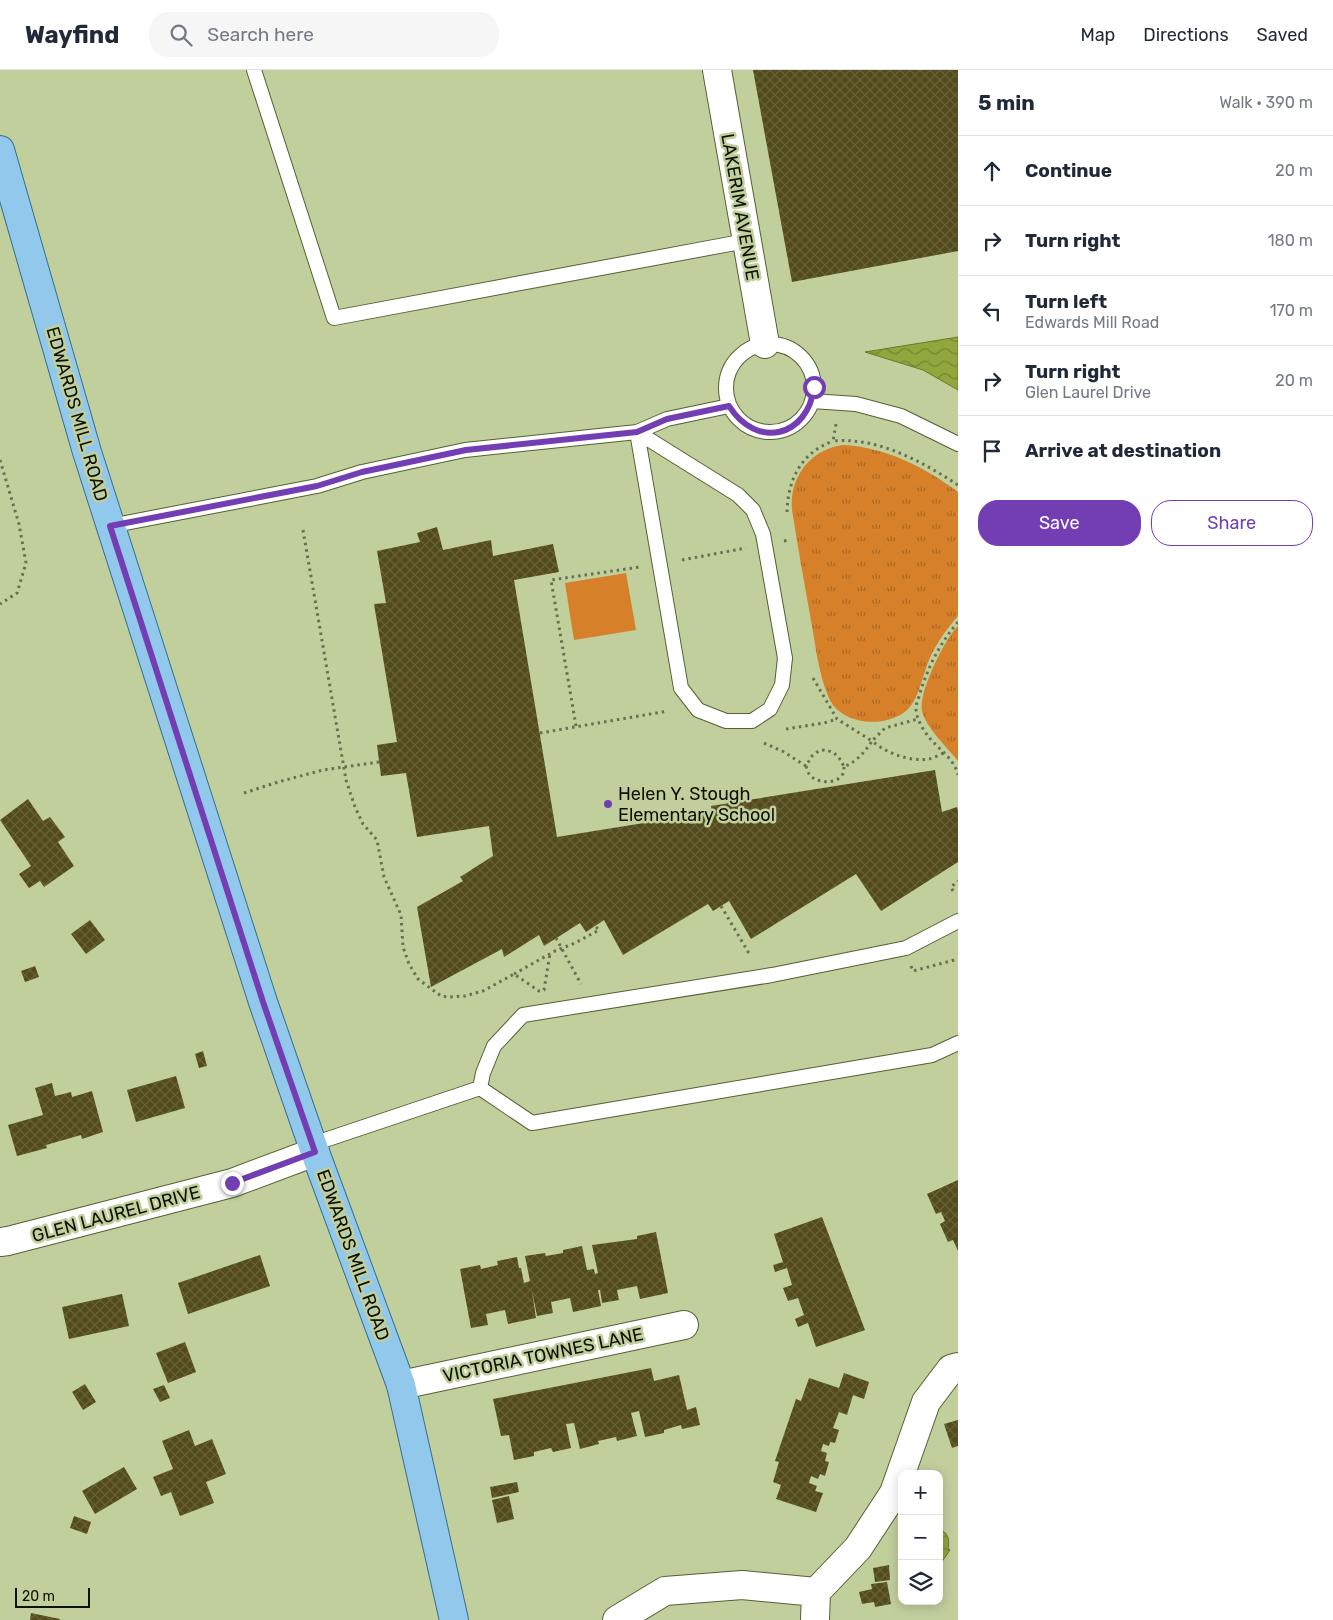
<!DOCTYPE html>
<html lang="en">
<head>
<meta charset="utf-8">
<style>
  body { margin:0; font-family:Rubik,sans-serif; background:#f6f6f7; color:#1f2937 }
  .controls { position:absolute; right:15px; bottom:15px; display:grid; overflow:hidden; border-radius:10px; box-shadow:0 2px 12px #0003 }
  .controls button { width:45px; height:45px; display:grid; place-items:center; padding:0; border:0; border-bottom:1px solid #e0e1e3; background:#fff; color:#1f2937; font:25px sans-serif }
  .scale { position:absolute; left:15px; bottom:12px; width:75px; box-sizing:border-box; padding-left:5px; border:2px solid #0d1102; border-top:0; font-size:14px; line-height:18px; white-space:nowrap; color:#0d1102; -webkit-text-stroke:4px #c1cf9d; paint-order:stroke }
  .stop { position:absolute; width:15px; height:15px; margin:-11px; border:4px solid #733db4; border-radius:50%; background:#fff }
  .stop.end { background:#733db4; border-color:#fff; box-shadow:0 1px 5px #0008 }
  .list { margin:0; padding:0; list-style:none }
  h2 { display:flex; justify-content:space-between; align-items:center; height:65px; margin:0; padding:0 20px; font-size:21px }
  h2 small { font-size:16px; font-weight:400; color:#747a83 }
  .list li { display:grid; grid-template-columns:32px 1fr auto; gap:15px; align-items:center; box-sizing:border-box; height:70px; padding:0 20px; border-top:1px solid #e0e1e3 }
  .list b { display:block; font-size:19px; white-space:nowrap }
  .list p { margin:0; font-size:16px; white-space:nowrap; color:#747a83 }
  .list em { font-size:16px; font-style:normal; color:#747a83 }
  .actions { display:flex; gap:10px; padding:15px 20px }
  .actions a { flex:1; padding:11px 0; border:1px solid #733db4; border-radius:20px; text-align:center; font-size:18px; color:#733db4 }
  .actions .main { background:#733db4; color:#fff }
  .icon { flex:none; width:28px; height:28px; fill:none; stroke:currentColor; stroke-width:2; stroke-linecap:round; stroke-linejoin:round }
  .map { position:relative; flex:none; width:958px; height:1550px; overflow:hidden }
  header { display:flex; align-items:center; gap:30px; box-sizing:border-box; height:70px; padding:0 25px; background:#fff; border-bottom:1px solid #e0e1e3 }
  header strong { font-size:24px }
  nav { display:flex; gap:28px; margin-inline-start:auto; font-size:18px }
  .search { width:350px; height:45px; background:#f6f6f7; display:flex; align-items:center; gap:12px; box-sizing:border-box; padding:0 18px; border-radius:20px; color:#747a83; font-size:19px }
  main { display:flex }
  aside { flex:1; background:#fff }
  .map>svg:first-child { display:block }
</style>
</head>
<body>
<header>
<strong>Wayfind</strong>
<div class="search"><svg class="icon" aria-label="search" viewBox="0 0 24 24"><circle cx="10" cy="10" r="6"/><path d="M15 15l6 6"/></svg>Search here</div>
<nav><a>Map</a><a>Directions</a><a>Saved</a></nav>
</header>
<main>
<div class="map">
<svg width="958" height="1550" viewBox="0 0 958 1550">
  <defs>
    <pattern id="grass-tufts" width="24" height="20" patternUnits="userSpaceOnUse" patternTransform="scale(1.25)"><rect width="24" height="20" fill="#d6812a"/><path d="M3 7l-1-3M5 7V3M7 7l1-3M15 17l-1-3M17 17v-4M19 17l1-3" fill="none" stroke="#ac6822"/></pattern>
    <pattern id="water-waves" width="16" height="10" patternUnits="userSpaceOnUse" patternTransform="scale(1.25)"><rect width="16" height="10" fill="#90a73d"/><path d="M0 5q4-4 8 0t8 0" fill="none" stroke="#748731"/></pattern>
    <pattern id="building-cross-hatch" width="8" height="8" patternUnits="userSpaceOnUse" patternTransform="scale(1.25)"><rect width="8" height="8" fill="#534b1b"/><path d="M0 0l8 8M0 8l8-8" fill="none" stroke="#676139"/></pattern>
  </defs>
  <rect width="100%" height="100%" fill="#c1cf9d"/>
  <!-- grass -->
  <path fill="url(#grass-tufts)" d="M843 375C885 377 925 397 958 422V546C946 560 936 574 929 590 923 604 918 632 906 641 884 659 839 655 828 626 819 604 816 579 812 556 805 517 798 479 792 440 789 407 811 379 843 375Z
    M958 556V691C947 677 926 658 922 641 918 623 945 568 958 556Z"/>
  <!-- garden -->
  <path fill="#d6812a" d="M626 503 636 560 574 570 565 513Z"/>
  <!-- water -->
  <path fill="url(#water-waves)" stroke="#697a2b" d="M958 267V320L923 300 865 282Z
    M939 1459C948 1462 950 1470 948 1478L950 1480 939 1496Z"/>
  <!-- building -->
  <path fill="url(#building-cross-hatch)" d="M753 0H958V181L792 212Z
    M437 457 443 480 491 470 493 486 553 474 559 502 514 510 557 767 712 742 711 736 935 700 942 742 957 737 958 741V792L881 841 856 804 751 869 729 831 713 841 708 834 623 885 604 850 586 862 580 853 544 876 539 865 504 887 502 879 431 917 417 837 463 811 460 807 493 786 489 756 417 767 406 703 381 706 377 675 397 672 374 534 386 533 377 481 420 472 417 463Z
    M28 729 43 751 50 747 65 767 58 772 74 796 44 817 40 811 29 818 19 804 31 796 0 750Z
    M90 850 105 870 86 884 71 864Z
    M35 896 39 907 25 912 21 901Z
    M203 981 207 996 199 998 195 984Z
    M176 1006 185 1038 136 1052 127 1020Z
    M52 1013 55 1026 71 1022 72 1027 92 1021 103 1062 82 1069 81 1065 46 1075 47 1078 17 1086 8 1055 43 1045 35 1018Z
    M958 1110V1181L953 1170 948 1172 940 1154 945 1151 941 1142 936 1144 927 1124Z
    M822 1147 865 1260 816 1277 808 1253 798 1257 795 1249 804 1245 798 1228 788 1231 783 1218 792 1215 787 1198 775 1202 773 1195 783 1192 774 1164Z
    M656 1162 668 1223 640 1229 637 1216 617 1220 619 1230 602 1233 600 1220H598L601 1236 573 1242 570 1228 551 1232 553 1243 537 1246 532 1221 536 1248 508 1254 505 1240 486 1244 488 1255 471 1258 460 1199 480 1195 481 1199 498 1195 497 1191 517 1187 519 1198H521L524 1213 530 1211 525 1186 545 1183 546 1186 563 1183V1180L582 1176 587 1200 594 1199 595 1204 598 1203 592 1175 637 1169V1166Z
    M260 1185 270 1216 188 1244 178 1213Z
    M122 1224 129 1256 69 1269 62 1237Z
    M185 1272 196 1302 168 1313 156 1283Z
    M651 1298 654 1311 679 1305 687 1340 696 1337 700 1355 682 1359 681 1355 664 1360V1363L645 1367 639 1341 631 1343 637 1366 617 1371 616 1367 598 1371 599 1374 580 1379 574 1353 566 1354 571 1378 553 1382 551 1378 534 1382V1386L514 1390 509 1365 501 1366 493 1329Z
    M844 1303 869 1312 864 1329 853 1325 847 1345 839 1342 833 1358 839 1360 835 1373 830 1372 829 1376 823 1374 821 1381 827 1383 825 1391 829 1392 825 1406 820 1404 818 1409 811 1406 809 1413 817 1416 815 1421 823 1423 816 1442 776 1429 781 1415 773 1412 779 1392 775 1391 796 1329 801 1331 809 1308 839 1318Z
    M85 1314 96 1332 83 1340 72 1322Z
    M164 1315 170 1328 160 1332 153 1319Z
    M958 1350V1376L952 1378 944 1354Z
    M189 1360 195 1376 212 1369 226 1404 206 1412 214 1433 180 1446 171 1422 161 1426 153 1407 173 1399 162 1371Z
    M124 1397 137 1419 95 1444 82 1421Z
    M517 1412 519 1422 492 1428 490 1417Z
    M509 1426 514 1449 497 1453 492 1430Z
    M74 1446 91 1452 87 1464 70 1458Z
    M889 1495 890 1510 875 1512 873 1498Z
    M887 1512 891 1534 875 1537 874 1532 862 1534 859 1522 872 1519 871 1514Z
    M31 1543 60 1549V1550H30Z"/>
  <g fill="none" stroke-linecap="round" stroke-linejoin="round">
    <defs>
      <path id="service" d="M254 0 334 248 746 171
        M726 318a44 44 0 1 1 88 0a44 44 0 1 1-88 0Z
        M812 331 856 334 901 346 958 374
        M637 362 738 425 753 440 763 464 785 588 782 615 770 639 752 651H726L698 640 681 618Z
        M110 456 317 416 362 402 465 380 637 362 667 349 729 336
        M480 1018 483 1003 494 976 523 945 772 905 906 878 958 851
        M480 1018 532 1053 932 985 958 973
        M313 1074 480 1018"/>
      <path id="minor" d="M717 0 765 274
        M0 1172 8 1171 232 1113 315 1082
        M401 1315 684 1255
        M617 1550 665 1521 742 1515 816 1522
        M815 1550 816 1522 858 1478 894 1423 926 1332 951 1299 958 1297"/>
      <path id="primary" d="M0 80 87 382 263 932 315 1082 401 1315 454 1550"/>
    </defs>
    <!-- service casing -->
    <use href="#service" stroke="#556033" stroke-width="16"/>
    <!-- minor casing -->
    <use href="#minor" stroke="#556033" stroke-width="30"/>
    <!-- primary casing -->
    <use href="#primary" stroke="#347092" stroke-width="30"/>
    <!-- path -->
    <path stroke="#67704f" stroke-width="3" stroke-dasharray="2.5 4" stroke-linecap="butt" d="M836 354 833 371C878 367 921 391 958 415
      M0 390 19 454 26 493 17 523 0 534
      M787 442C788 409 801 383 833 371
      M303 460 346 710 355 737 363 754 377 770 384 807 401 845 403 877 409 894 418 909 441 926 449 927 465 926 483 921 514 904 539 921 544 920 550 884
      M784 471 790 470
      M682 490 746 478
      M958 552C940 573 928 597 920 623 919 628 916 633 916 638 916 648 922 658 928 666 938 679 954 688 958 705
      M813 608 837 649 872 671 885 658 918 649
      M576 656 551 510 640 497
      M786 659 824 653 837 649
      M540 663 668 641
      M764 673 784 682 806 696 812 686 820 680C833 680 839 685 844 697 857 691 864 683 872 671 886 683 910 692 929 689 934 688 939 685 944 683
      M806 696C807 699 808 702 809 704 815 713 836 715 842 705 844 703 844 700 844 697
      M244 723 278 712 323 700 379 692
      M953 821 951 817 958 811
      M721 836 750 885
      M556 868 581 914
      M911 896 913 901 958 889
      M514 904 555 881 575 873 599 860 595 856"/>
    <!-- service -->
    <use href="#service" stroke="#fff" stroke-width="14"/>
    <!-- minor -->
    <use href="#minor" stroke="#fff" stroke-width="28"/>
    <!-- primary -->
    <use href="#primary" stroke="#92c8ec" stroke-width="28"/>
  </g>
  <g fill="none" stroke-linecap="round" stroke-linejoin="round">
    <!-- route -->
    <path stroke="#733db4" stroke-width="6" d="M232 1113 315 1082 263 932 110 456 317 416 362 402 466 380 637 362 667 349 729 336C757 380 808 367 814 317"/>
  </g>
  <!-- markers -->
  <circle fill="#733db4" stroke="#c1cf9d" stroke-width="2" cx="608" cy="734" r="5"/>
  <g text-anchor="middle" stroke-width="5" stroke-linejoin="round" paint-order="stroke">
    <!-- street labels -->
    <g font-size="18" fill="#0d1102" stroke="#c1cf9d">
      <text transform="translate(740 137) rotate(80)" y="6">LAKERIM AVENUE</text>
      <text transform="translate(77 344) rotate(74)" y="6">EDWARDS MILL ROAD</text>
      <text transform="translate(116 1144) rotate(-15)" y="6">GLEN LAUREL DRIVE</text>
      <text transform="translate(353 1185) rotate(70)" y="6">EDWARDS MILL ROAD</text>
      <text transform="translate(543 1285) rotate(-12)" y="6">VICTORIA TOWNES LANE</text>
    </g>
    <!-- poi labels -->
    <g font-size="18" fill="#0d1102" stroke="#c1cf9d" text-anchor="start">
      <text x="618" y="730">Helen Y. Stough<tspan x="618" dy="21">Elementary School</tspan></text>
    </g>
  </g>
</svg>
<div class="controls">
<button>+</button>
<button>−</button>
<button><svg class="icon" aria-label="layers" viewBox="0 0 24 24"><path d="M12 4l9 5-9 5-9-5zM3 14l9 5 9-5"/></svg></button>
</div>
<div class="scale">20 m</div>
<div class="stop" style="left:814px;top:317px"></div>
<div class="stop end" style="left:232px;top:1113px"></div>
</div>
<aside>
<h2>5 min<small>Walk · 390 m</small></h2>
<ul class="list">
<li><svg class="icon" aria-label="ahead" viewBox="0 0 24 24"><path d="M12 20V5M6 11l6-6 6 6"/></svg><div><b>Continue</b></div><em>20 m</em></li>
<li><svg class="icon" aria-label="right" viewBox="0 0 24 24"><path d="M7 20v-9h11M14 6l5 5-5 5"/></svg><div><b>Turn right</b></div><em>180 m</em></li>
<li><svg class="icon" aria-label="left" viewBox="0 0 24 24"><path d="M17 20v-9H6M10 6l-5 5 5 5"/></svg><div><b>Turn left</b><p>Edwards Mill Road</p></div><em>170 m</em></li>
<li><svg class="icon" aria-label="right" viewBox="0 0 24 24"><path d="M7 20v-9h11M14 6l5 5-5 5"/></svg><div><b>Turn right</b><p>Glen Laurel Drive</p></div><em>20 m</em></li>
<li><svg class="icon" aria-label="arrive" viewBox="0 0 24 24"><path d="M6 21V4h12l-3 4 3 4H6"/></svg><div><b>Arrive at destination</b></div></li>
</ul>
<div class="actions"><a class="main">Save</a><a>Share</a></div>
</aside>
</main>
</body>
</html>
